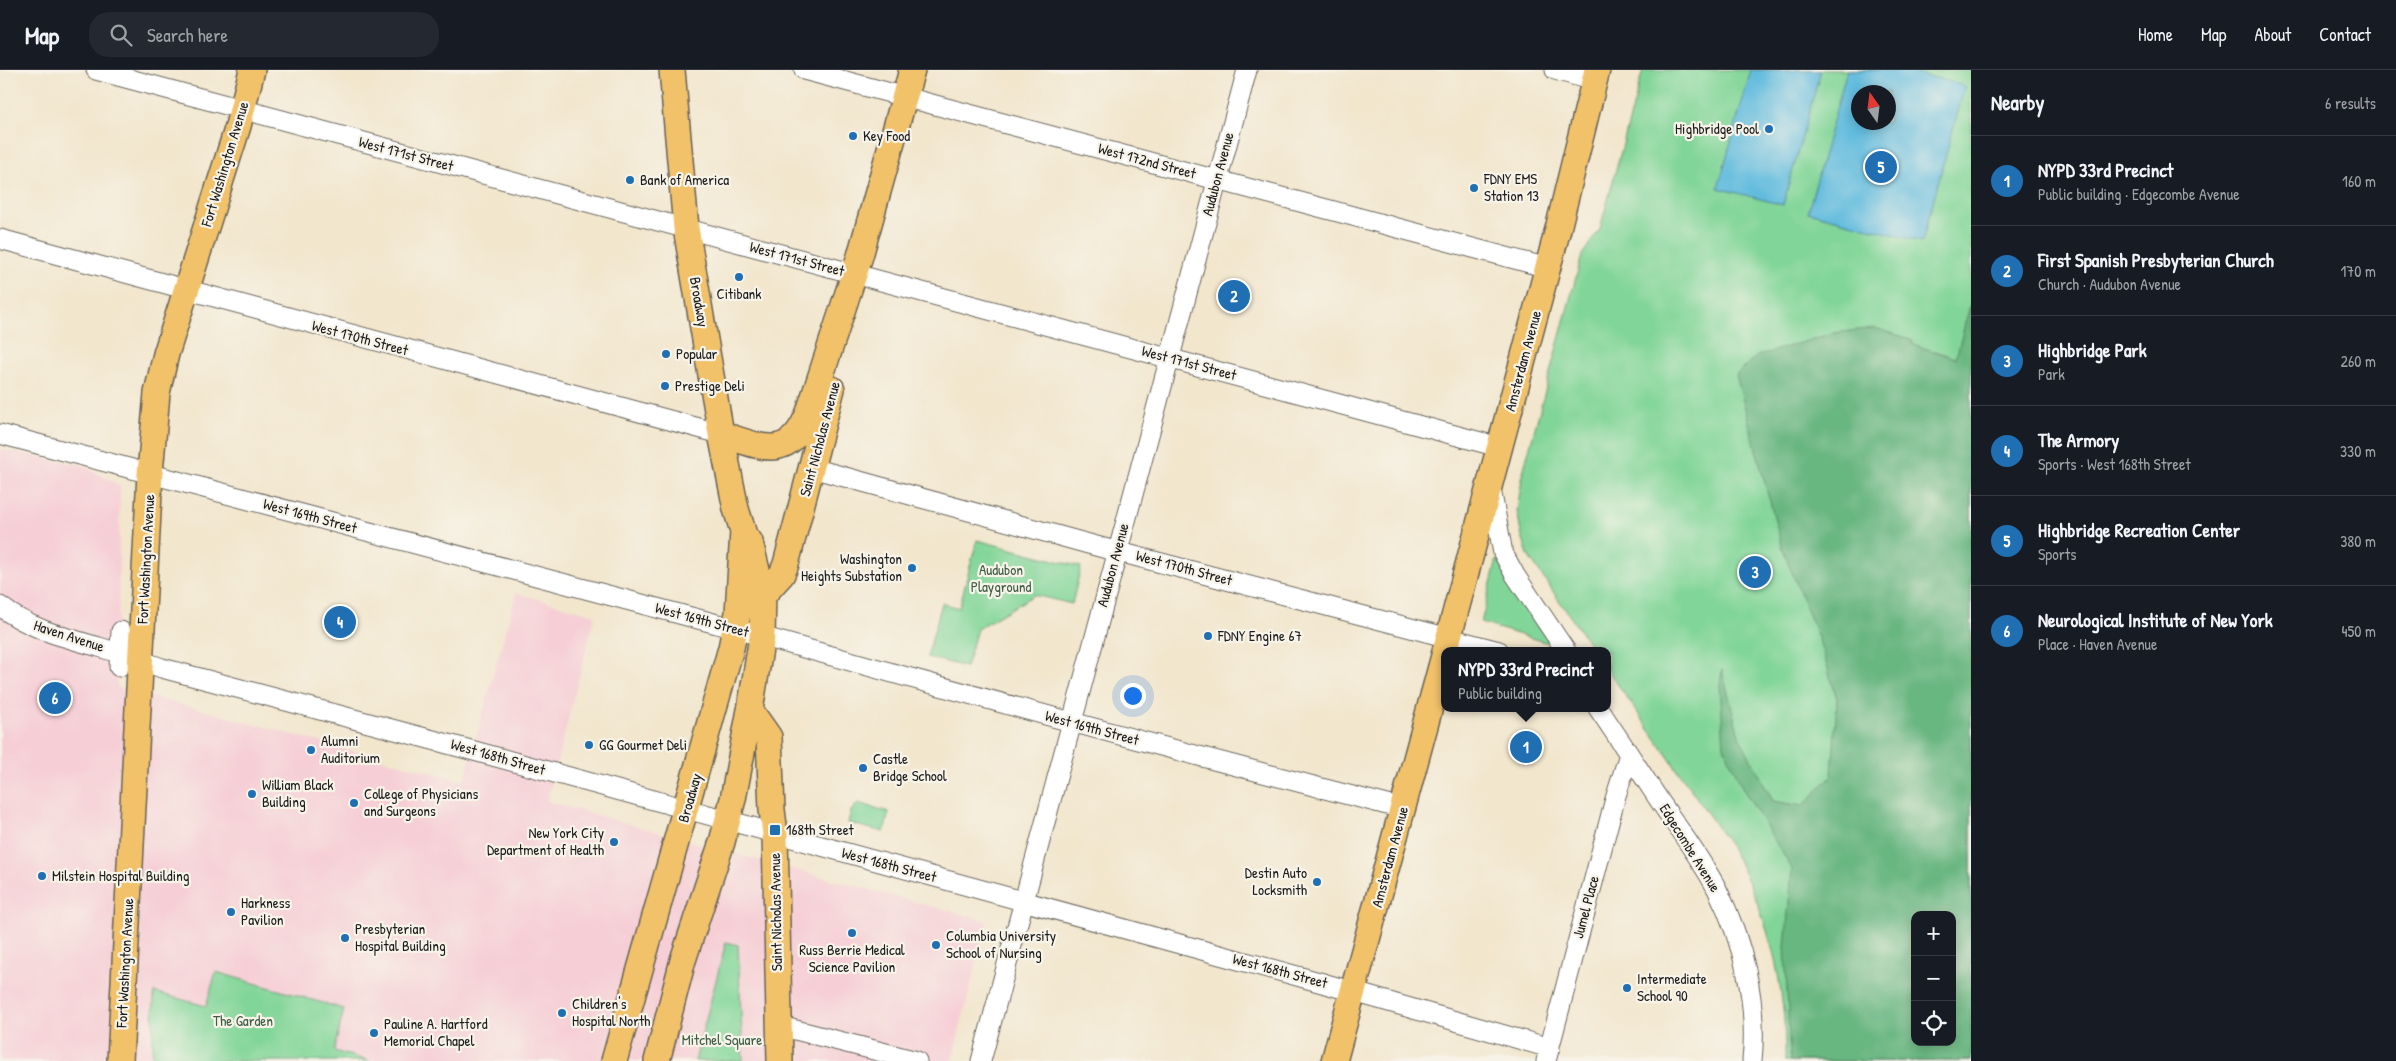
<!DOCTYPE html>
<html lang="en">
<head>
<meta charset="utf-8">
<style>
  body { margin:0; font-family:"Patrick Hand",sans-serif; background:#242831; color:#f1f3f6 }
  .controls { position:absolute; right:15px; bottom:15px; display:grid; overflow:hidden; border-radius:10px; box-shadow:0 2px 12px #0003 }
  .controls button { width:45px; height:45px; display:grid; place-items:center; padding:0; border:0; border-bottom:1px solid #363941; background:#171b24; color:#f1f3f6; font:25px sans-serif }
  .compass { position:absolute; left:1851px; top:15px; width:45px; height:45px; border-radius:50%; background:#171b24; box-shadow:0 2px 12px #0003; rotate:346deg }
  .you { position:absolute; left:1132px; top:625px; width:18px; height:18px; margin:-12px; border:4px solid #fff; border-radius:50%; background:#1a73e8; box-shadow:0 0 0 8px #1a73e833 }
  .badge { display:grid; place-items:center; width:32px; height:32px; border-radius:50%; background:#1f6fb2; color:#fff; font-size:16px; font-weight:700 }
  .pin { position:absolute; translate:-50% -50%; border:2px solid #fff; box-shadow:0 1px 5px #0006 }
  .popup { position:absolute; left:1441px; top:577px; width:170px; height:65px; box-sizing:border-box; display:grid; place-content:center; border-radius:10px; background:#171b24; filter:drop-shadow(0 1px 4px #0005); font-size:16px; white-space:nowrap; color:#9ea1a6 }
  .popup b { font-size:19px; color:#f1f3f6 }
  .popup::after { content:''; position:absolute; left:50%; top:100%; margin-left:-10px; border:10px solid transparent; border-top-color:#171b24 }
  .list { margin:0; padding:0; list-style:none }
  h2 { display:flex; justify-content:space-between; align-items:center; height:65px; margin:0; padding:0 20px; font-size:21px }
  h2 small { font-size:16px; font-weight:400; color:#9ea1a6 }
  .list li { display:grid; grid-template-columns:32px 1fr auto; gap:15px; align-items:center; box-sizing:border-box; height:90px; padding:0 20px; border-top:1px solid #363941 }
  .list b { display:block; font-size:19px; white-space:nowrap }
  .list p { margin:0; font-size:16px; white-space:nowrap; color:#9ea1a6 }
  .list em { font-size:16px; font-style:normal; color:#9ea1a6 }
  .icon { flex:none; width:28px; height:28px; fill:none; stroke:currentColor; stroke-width:2; stroke-linecap:round; stroke-linejoin:round }
  .map { position:relative; flex:none; width:1971px; height:991px; overflow:hidden }
  header { display:flex; align-items:center; gap:30px; box-sizing:border-box; height:70px; padding:0 25px; background:#171b24; border-bottom:1px solid #363941 }
  header strong { font-size:24px }
  nav { display:flex; gap:28px; margin-inline-start:auto; font-size:18px }
  .search { width:350px; height:45px; background:#242831; display:flex; align-items:center; gap:12px; box-sizing:border-box; padding:0 18px; border-radius:20px; color:#9ea1a6; font-size:19px }
  main { display:flex }
  aside { flex:1; background:#171b24 }
  .map>svg:first-child { display:block }
</style>
</head>
<body>
<header>
<strong>Map</strong>
<div class="search"><svg class="icon" aria-label="search" viewBox="0 0 24 24"><circle cx="10" cy="10" r="6"/><path d="M15 15l6 6"/></svg>Search here</div>
<nav><a>Home</a><a>Map</a><a>About</a><a>Contact</a></nav>
</header>
<main>
<div class="map">
<svg width="1971" height="991" viewBox="0 0 1971 991">
  <rect width="100%" height="100%" fill="#f7f3e8"/>
  <filter id="ink" filterUnits="userSpaceOnUse"><feTurbulence type="fractalNoise" baseFrequency=".02" numOctaves="2"/><feDisplacementMap in="SourceGraphic" scale="10" xChannelSelector="R" yChannelSelector="G"/><feConvolveMatrix kernelMatrix="1 2 1 2 8 2 1 2 1" color-interpolation-filters="sRGB"/></filter>
  <filter id="wash" filterUnits="userSpaceOnUse"><feTurbulence type="fractalNoise" baseFrequency=".0096" numOctaves="4" result="noise"/><feDisplacementMap in="SourceGraphic" scale="20" xChannelSelector="R" yChannelSelector="G"/><feGaussianBlur stdDeviation="1.12" result="paint"/><feColorMatrix in="noise" values="0 0 0 0 0 0 0 0 0 0 0 0 0 0 0 0 0 1.4 0 .05"/><feComposite in="paint" operator="in"/></filter>
  <g filter="url(#wash)">
    <rect width="100%" height="100%" fill="#f2e6cd"/>
    <!-- built -->
    <path fill="#f6cfd6" d="M0 379 83 395 120 416 117 617 464 711 516 523 595 545 547 731 703 775 987 851 952 991H0Z"/>
    <!-- green -->
    <path fill="#81d598" stroke="#4e785a" fill-rule="evenodd" d="M1643 0H1971V991H1785C1787 915 1768 844 1731 777L1607 599V581H1594L1529 487 1522 467 1517 441 1523 402 1582 185 1600 159ZM1858 22H1888V52H1858ZM1915 845H1952V972H1915Z
      M977 470 1081 497 1072 534 1034 525 977 559 966 597 927 587 942 533 959 538Z
      M1497 489 1551 574 1481 553Z
      M858 733 889 742 884 762 848 753 851 741Z
      M726 872 738 875 743 991H695Z
      M216 902 344 939 334 981 370 991H152L154 922 206 936Z"/>
    <!-- forest -->
    <path fill="#68b680" stroke="#42694e" fill-rule="evenodd" d="M1971 231V991H1790L1785 876 1792 799 1743 719 1724 677 1720 615 1722 600 1739 666 1773 731 1803 736 1832 705 1837 629 1819 570 1783 480 1736 305 1757 286 1833 263 1875 258 1913 270 1912 274 1956 288ZM1915 845H1952V972H1915Z"/>
    <!-- water -->
    <path fill="#60bbde" stroke="#3e6c7d" fill-rule="evenodd" d="M1751 0H1821L1783 135 1718 118Z
      M1847 0H1906L1965 16 1922 172 1808 142ZM1858 22H1888V52H1858Z"/>
  </g>
  <g filter="url(#ink)">
    <g fill="none" stroke-linecap="round" stroke-linejoin="round">
      <defs>
        <path id="minor" d="M96 0 1499 377
          M804 0 1548 198
          M1555 0 1594 11
          M0 169 721 364
          M0 364 736 559C957 622 1179 682 1403 739
          M812 398 1096 476 1499 581
          M1491 419 1503 483 1515 505 1566 581
          M0 536C29 559 64 567 99 577 120 583 141 590 162 598L478 682 1319 912 1550 978
          M119 597 121 561
          M1598 638C1620 670 1640 701 1661 733 1680 761 1701 789 1717 819 1743 871 1758 932 1752 991
          M780 956 917 991
          M981 991 1247 0
          M1546 991 1615 729 1629 684"/>
        <path id="major" d="M721 364C762 377 789 393 809 342L860 186 912 0
          M763 525 782 504 786 494 832 319
          M1445 581 1558 159 1597 0
          M750 640 769 667 772 740 775 764 780 991
          M120 991 150 403 157 323 166 284 238 56 252 0
          M614 991 731 578 738 543 743 461 736 439 721 364 686 158 672 0
          M657 991 683 890 722 772 733 729 750 640 762 567 763 525 750 472
          M1334 991 1445 582"/>
      </defs>
      <!-- minor casing -->
      <use href="#minor" stroke="#67635a" stroke-width="21"/>
      <!-- major casing -->
      <use href="#major" stroke="#67635a" stroke-width="28"/>
      <!-- minor -->
      <use href="#minor" stroke="#fff" stroke-width="19"/>
      <!-- major -->
      <use href="#major" stroke="#f2c26a" stroke-width="25"/>
    </g>
  </g>
  <!-- markers -->
  <g fill="#1f6fb2" stroke="#f7f3e8" stroke-width="2">
    <circle cx="1769" cy="59" r="5"/>
    <circle cx="853" cy="66" r="5"/>
    <circle cx="630" cy="110" r="5"/>
    <circle cx="1474" cy="118" r="5"/>
    <circle cx="739" cy="207" r="5"/>
    <circle cx="666" cy="284" r="5"/>
    <circle cx="665" cy="316" r="5"/>
    <circle cx="912" cy="498" r="5"/>
    <circle cx="1208" cy="566" r="5"/>
    <circle cx="589" cy="675" r="5"/>
    <circle cx="311" cy="680" r="5"/>
    <circle cx="863" cy="698" r="5"/>
    <circle cx="252" cy="724" r="5"/>
    <circle cx="354" cy="733" r="5"/>
    <rect x="769" y="754" width="12" height="12" rx="2.5"/>
    <circle cx="614" cy="772" r="5"/>
    <circle cx="42" cy="806" r="5"/>
    <circle cx="1317" cy="812" r="5"/>
    <circle cx="231" cy="842" r="5"/>
    <circle cx="852" cy="863" r="5"/>
    <circle cx="345" cy="868" r="5"/>
    <circle cx="936" cy="875" r="5"/>
    <circle cx="1627" cy="918" r="5"/>
    <circle cx="562" cy="943" r="5"/>
    <circle cx="374" cy="963" r="5"/>
  </g>
  <g text-anchor="middle" stroke-width="4.5" stroke-linejoin="round" paint-order="stroke">
    <!-- poi labels -->
    <g font-size="15" fill="#1c1c1c" stroke="#f7f3e8" text-anchor="start">
      <text x="1759" y="64" text-anchor="end">Highbridge Pool</text>
      <text x="863" y="71">Key Food</text>
      <text x="1484" y="114">FDNY EMS<tspan x="1484" dy="17">Station 13</tspan></text>
      <text x="640" y="115">Bank of America</text>
      <text x="739" y="229" text-anchor="middle">Citibank</text>
      <text x="676" y="289">Popular</text>
      <text x="675" y="321">Prestige Deli</text>
      <text x="902" y="494" text-anchor="end">Washington<tspan x="902" dy="17">Heights Substation</tspan></text>
      <text x="1218" y="571">FDNY Engine 67</text>
      <text x="321" y="676">Alumni<tspan x="321" dy="17">Auditorium</tspan></text>
      <text x="599" y="680">GG Gourmet Deli</text>
      <text x="873" y="694">Castle<tspan x="873" dy="17">Bridge School</tspan></text>
      <text x="262" y="720">William Black<tspan x="262" dy="17">Building</tspan></text>
      <text x="364" y="729">College of Physicians<tspan x="364" dy="17">and Surgeons</tspan></text>
      <text x="786" y="765">168th Street</text>
      <text x="604" y="768" text-anchor="end">New York City<tspan x="604" dy="17">Department of Health</tspan></text>
      <text x="1307" y="808" text-anchor="end">Destin Auto<tspan x="1307" dy="17">Locksmith</tspan></text>
      <text x="52" y="811">Milstein Hospital Building</text>
      <text x="241" y="838">Harkness<tspan x="241" dy="17">Pavilion</tspan></text>
      <text x="355" y="864">Presbyterian<tspan x="355" dy="17">Hospital Building</tspan></text>
      <text x="946" y="871">Columbia University<tspan x="946" dy="17">School of Nursing</tspan></text>
      <text x="852" y="885" text-anchor="middle">Russ Berrie Medical<tspan x="852" dy="17">Science Pavilion</tspan></text>
      <text x="1637" y="914">Intermediate<tspan x="1637" dy="17">School 90</tspan></text>
      <text x="572" y="939">Children's<tspan x="572" dy="17">Hospital North</tspan></text>
      <text x="384" y="959">Pauline A. Hartford<tspan x="384" dy="17">Memorial Chapel</tspan></text>
    </g>
    <!-- street labels -->
    <g font-size="15" fill="#1c1c1c" stroke="#f7f3e8">
      <text transform="translate(406 84) rotate(15)" y="5">West 171st Street</text>
      <text transform="translate(1147 91) rotate(15)" y="5">West 172nd Street</text>
      <text transform="translate(225 94) rotate(-73)" y="5">Fort Washington Avenue</text>
      <text transform="translate(1218 104) rotate(-75)" y="5">Audubon Avenue</text>
      <text transform="translate(797 189) rotate(15)" y="5">West 171st Street</text>
      <text transform="translate(699 232) rotate(80)" y="5">Broadway</text>
      <text transform="translate(360 268) rotate(15)" y="5">West 170th Street</text>
      <text transform="translate(1523 291) rotate(-75)" y="5">Amsterdam Avenue</text>
      <text transform="translate(1189 293) rotate(15)" y="5">West 171st Street</text>
      <text transform="translate(820 369) rotate(-75)" y="5">Saint Nicholas Avenue</text>
      <text transform="translate(310 446) rotate(15)" y="5">West 169th Street</text>
      <text transform="translate(146 489) rotate(-87)" y="5">Fort Washington Avenue</text>
      <text transform="translate(1113 495) rotate(-75)" y="5">Audubon Avenue</text>
      <text transform="translate(1184 498) rotate(15)" y="5">West 170th Street</text>
      <text transform="translate(702 550) rotate(15)" y="5">West 169th Street</text>
      <text transform="translate(69 566) rotate(18)" y="5">Haven Avenue</text>
      <text transform="translate(1092 658) rotate(15)" y="5">West 169th Street</text>
      <text transform="translate(498 687) rotate(16)" y="5">West 168th Street</text>
      <text transform="translate(690 728) rotate(-74)" y="5">Broadway</text>
      <text transform="translate(1690 778) rotate(58)" y="5">Edgecombe Avenue</text>
      <text transform="translate(1390 787) rotate(-75)" y="5">Amsterdam Avenue</text>
      <text transform="translate(889 795) rotate(15)" y="5">West 168th Street</text>
      <text transform="translate(1586 837) rotate(-75)" y="5">Jumel Place</text>
      <text transform="translate(776 842) rotate(-91)" y="5">Saint Nicholas Avenue</text>
      <text transform="translate(125 893) rotate(-87)" y="5">Fort Washington Avenue</text>
      <text transform="translate(1280 901) rotate(15)" y="5">West 168th Street</text>
    </g>
    <!-- park labels -->
    <g font-size="15" fill="#3f5d47" stroke="#f7f3e8">
      <text x="1001" y="505">Audubon<tspan x="1001" dy="17">Playground</tspan></text>
      <text x="243" y="956">The Garden</text>
      <text x="722" y="975">Mitchel Square</text>
    </g>
  </g>
</svg>
<div class="controls">
<button>+</button>
<button>−</button>
<button><svg class="icon" aria-label="locate" viewBox="0 0 24 24"><circle cx="12" cy="12" r="6"/><path d="M12 2v4M12 18v4M2 12h4M18 12h4"/></svg></button>
</div>
<svg class="compass" viewBox="-18 -18 36 36"><path d="M0-13l5 13h-10z" fill="#e53935"/><path d="M0 13l5-13h-10z" fill="#9ea1a6"/></svg>
<div class="you"></div>
<div class="pin badge" style="left:1526px;top:677px">1</div>
<div class="popup"><b>NYPD 33rd Precinct</b>Public building</div>
<div class="pin badge" style="left:1234px;top:226px">2</div>
<div class="pin badge" style="left:1755px;top:502px">3</div>
<div class="pin badge" style="left:340px;top:552px">4</div>
<div class="pin badge" style="left:1881px;top:97px">5</div>
<div class="pin badge" style="left:55px;top:628px">6</div>
</div>
<aside>
<h2>Nearby<small>6 results</small></h2>
<ul class="list">
<li><span class="badge">1</span><div><b>NYPD 33rd Precinct</b><p>Public building · Edgecombe Avenue</p></div><em>160 m</em></li>
<li><span class="badge">2</span><div><b>First Spanish Presbyterian Church</b><p>Church · Audubon Avenue</p></div><em>170 m</em></li>
<li><span class="badge">3</span><div><b>Highbridge Park</b><p>Park</p></div><em>260 m</em></li>
<li><span class="badge">4</span><div><b>The Armory</b><p>Sports · West 168th Street</p></div><em>330 m</em></li>
<li><span class="badge">5</span><div><b>Highbridge Recreation Center</b><p>Sports</p></div><em>380 m</em></li>
<li><span class="badge">6</span><div><b>Neurological Institute of New York</b><p>Place · Haven Avenue</p></div><em>450 m</em></li>
</ul>
</aside>
</main>
</body>
</html>
